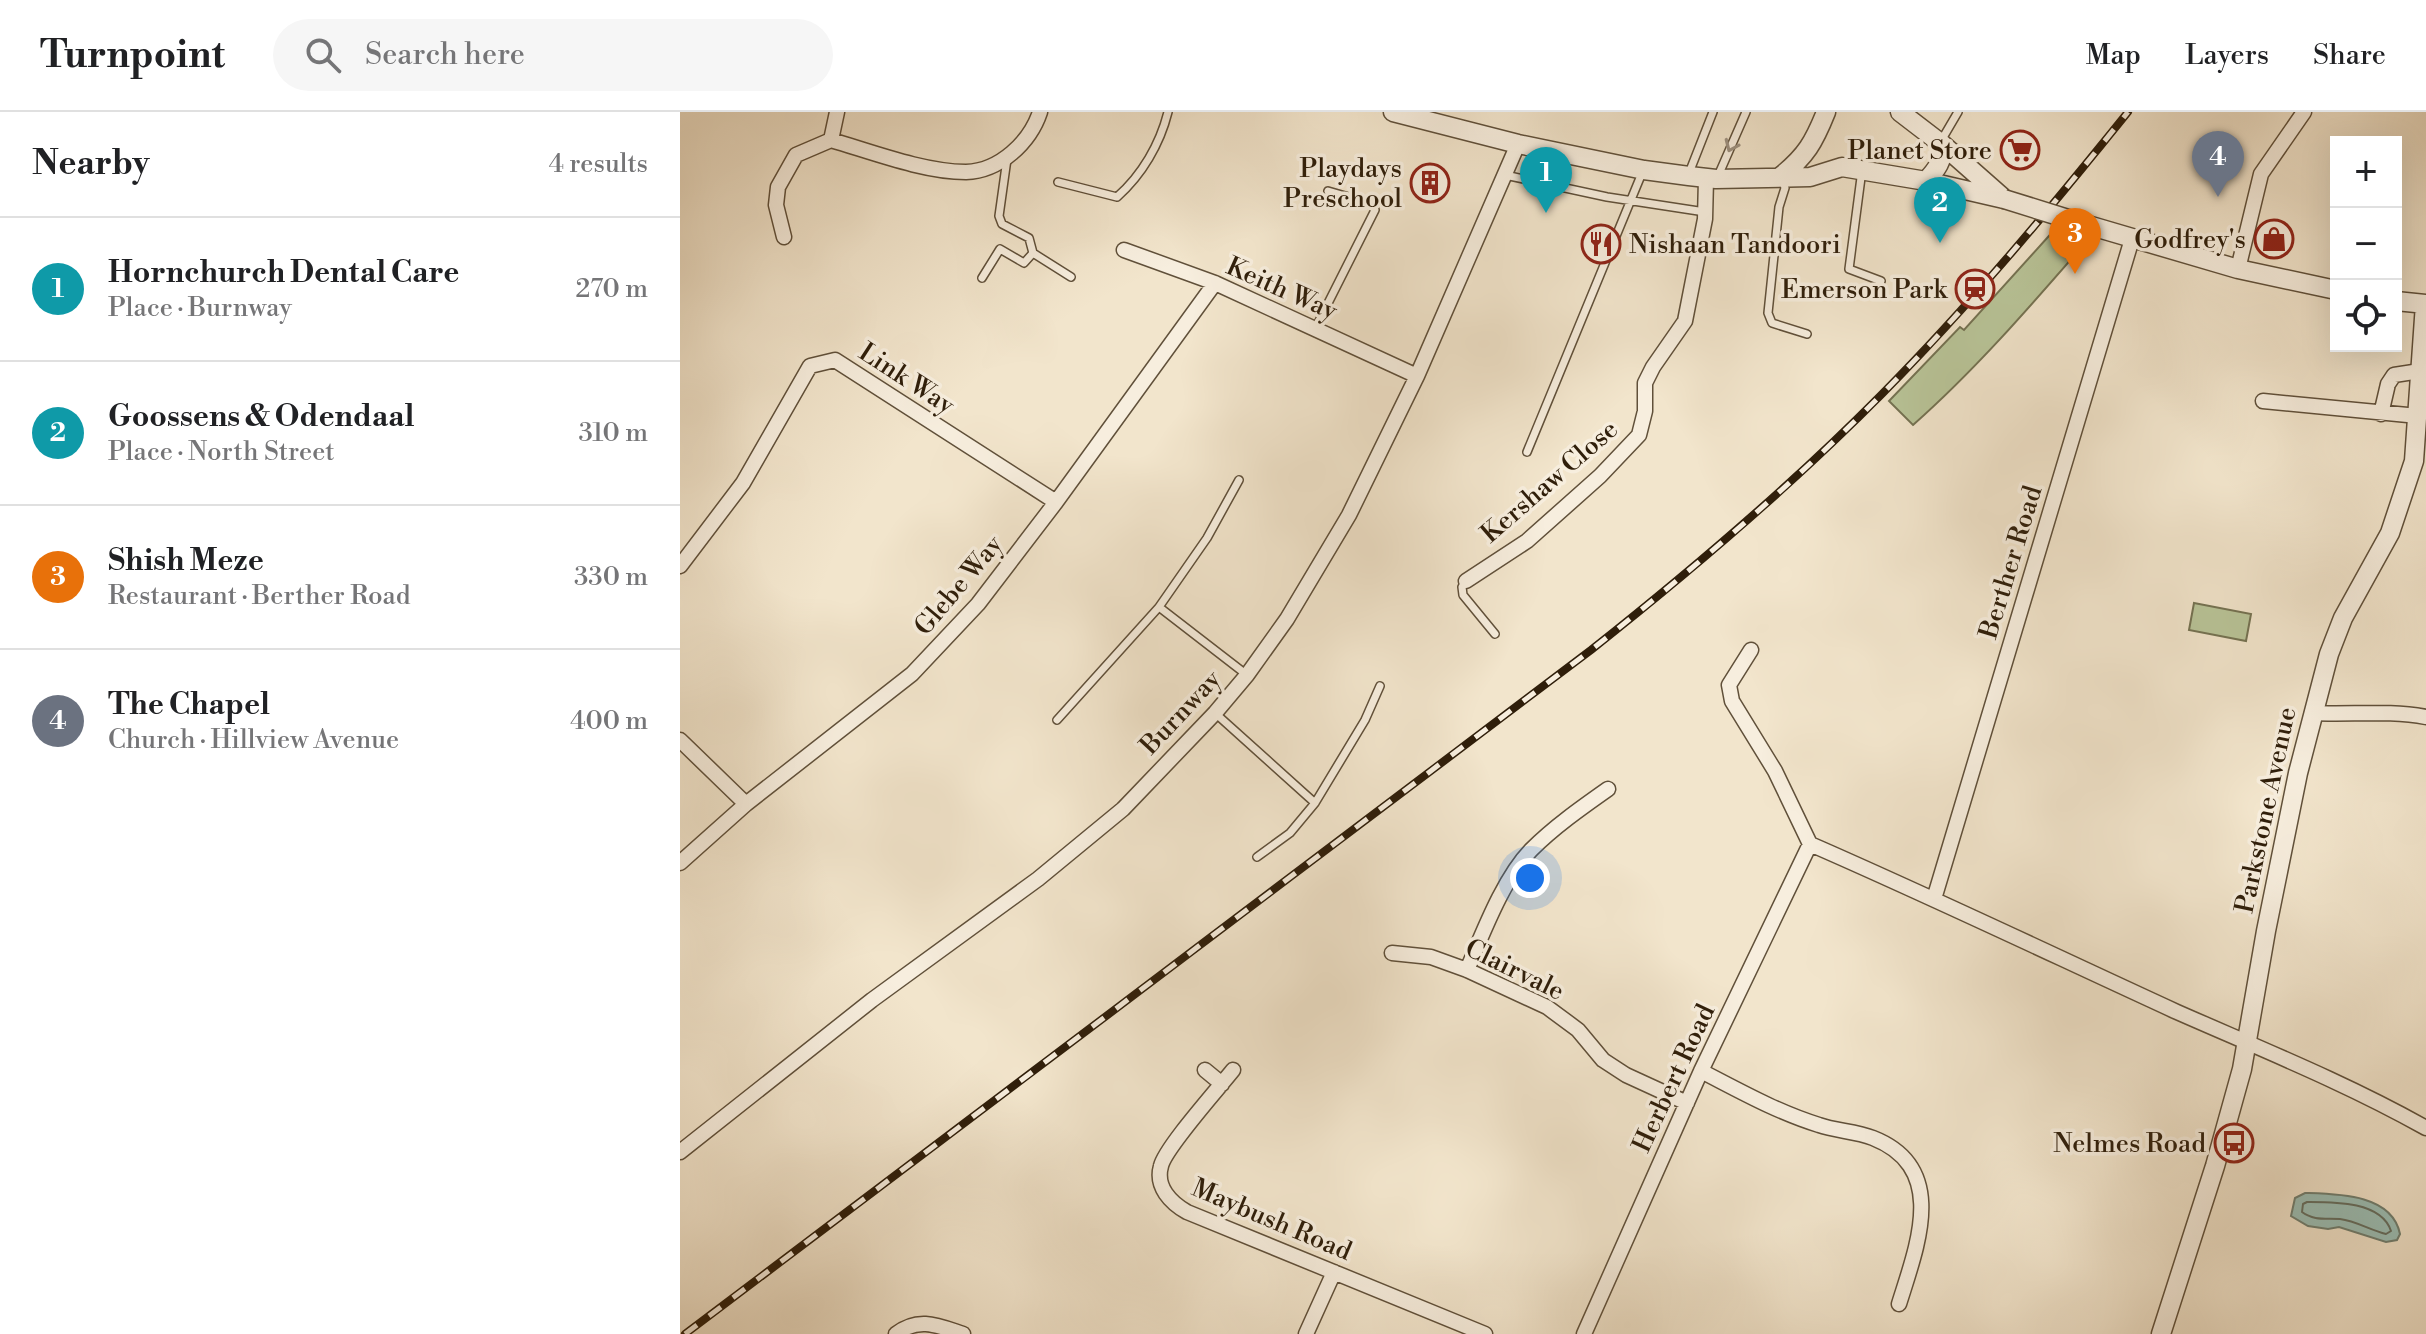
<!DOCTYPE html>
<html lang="en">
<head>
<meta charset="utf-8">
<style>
  body { margin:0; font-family:"Libre Bodoni",serif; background:#f6f6f6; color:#202124 }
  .controls { position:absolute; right:24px; top:24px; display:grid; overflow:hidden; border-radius:0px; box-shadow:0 8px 32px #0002 }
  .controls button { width:72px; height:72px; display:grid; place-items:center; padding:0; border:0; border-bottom:2px solid #e0e0e0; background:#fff; color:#202124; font:40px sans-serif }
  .you { position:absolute; left:850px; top:766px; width:28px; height:28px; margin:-20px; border:6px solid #fff; border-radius:50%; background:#1a73e8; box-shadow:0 0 0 12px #1a73e833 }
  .badge { display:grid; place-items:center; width:52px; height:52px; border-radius:50%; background:#2563eb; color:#fff; font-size:26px; font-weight:700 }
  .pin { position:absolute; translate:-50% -66px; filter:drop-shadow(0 2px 4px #0008) }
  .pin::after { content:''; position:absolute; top:42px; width:28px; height:24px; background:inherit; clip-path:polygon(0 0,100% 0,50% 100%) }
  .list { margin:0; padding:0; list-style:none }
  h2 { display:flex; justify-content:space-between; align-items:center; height:104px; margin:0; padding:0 32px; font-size:34px }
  h2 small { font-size:26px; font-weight:400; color:#757577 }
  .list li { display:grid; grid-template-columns:52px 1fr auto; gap:24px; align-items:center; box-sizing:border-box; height:144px; padding:0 32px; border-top:2px solid #e0e0e0 }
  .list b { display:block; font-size:30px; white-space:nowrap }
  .list p { margin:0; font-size:26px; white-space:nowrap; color:#757577 }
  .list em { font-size:26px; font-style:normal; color:#757577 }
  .icon { flex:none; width:44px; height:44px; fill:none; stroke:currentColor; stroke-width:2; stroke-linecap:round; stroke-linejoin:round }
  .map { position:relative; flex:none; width:1746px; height:1222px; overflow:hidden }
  header { display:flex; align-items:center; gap:48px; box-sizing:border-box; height:112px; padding:0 40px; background:#fff; border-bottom:2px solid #e0e0e0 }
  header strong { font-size:38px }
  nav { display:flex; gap:44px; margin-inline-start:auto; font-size:28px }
  .search { width:560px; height:72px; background:#f6f6f6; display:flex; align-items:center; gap:20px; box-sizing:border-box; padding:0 28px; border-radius:44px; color:#757577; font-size:30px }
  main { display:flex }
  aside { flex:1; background:#fff }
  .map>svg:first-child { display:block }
</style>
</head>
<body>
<header>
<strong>Turnpoint</strong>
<div class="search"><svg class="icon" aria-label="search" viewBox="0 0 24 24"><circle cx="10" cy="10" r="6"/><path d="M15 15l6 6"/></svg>Search here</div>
<nav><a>Map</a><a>Layers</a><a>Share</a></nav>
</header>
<main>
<aside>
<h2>Nearby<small>4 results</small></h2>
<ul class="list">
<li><span class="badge" style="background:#0f9aa8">1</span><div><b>Hornchurch Dental Care</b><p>Place · Burnway</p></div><em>270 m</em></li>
<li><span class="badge" style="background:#0f9aa8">2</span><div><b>Goossens &amp; Odendaal</b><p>Place · North Street</p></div><em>310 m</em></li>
<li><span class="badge" style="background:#e8710a">3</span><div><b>Shish Meze</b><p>Restaurant · Berther Road</p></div><em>330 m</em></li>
<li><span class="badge" style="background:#6b7280">4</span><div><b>The Chapel</b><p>Church · Hillview Avenue</p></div><em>400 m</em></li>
</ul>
</aside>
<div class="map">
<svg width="1746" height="1222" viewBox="0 0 1746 1222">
  <rect width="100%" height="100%" fill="#f2e5cc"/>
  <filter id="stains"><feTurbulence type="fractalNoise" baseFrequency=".0025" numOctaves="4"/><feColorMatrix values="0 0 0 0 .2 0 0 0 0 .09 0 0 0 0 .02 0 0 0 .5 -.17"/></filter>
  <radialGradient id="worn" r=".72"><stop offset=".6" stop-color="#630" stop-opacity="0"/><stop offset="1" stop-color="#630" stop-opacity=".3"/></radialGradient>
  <!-- green -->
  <path fill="#b9c599" stroke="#747252" stroke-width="2" d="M1377 115 1390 119 1401 132 1400 137C1347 198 1294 259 1233 313L1209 289 1280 215 1284 218Z
    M1514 491 1571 502 1566 529 1509 518Z"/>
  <!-- water -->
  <path fill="#9bbfb6" stroke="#707f71" stroke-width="2" d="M1625 1081C1658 1082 1712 1082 1720 1122L1717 1128 1706 1130 1659 1115 1648 1117 1628 1114 1611 1104 1615 1086Z"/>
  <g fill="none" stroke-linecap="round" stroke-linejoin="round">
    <!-- shore -->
    <path stroke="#656e60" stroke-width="2" d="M1627 1090C1653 1090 1701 1089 1711 1119L1706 1122C1690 1118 1676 1109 1660 1107 1646 1106 1634 1109 1622 1100L1623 1092Z"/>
    <defs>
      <path id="service" d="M1261 29 1278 0
        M327 47 319 104 322 112 349 126 353 141 391 165
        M1182 58 1169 157 1201 169
        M1009 61 1033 0
        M825 63 927 85 1025 100
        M1038 64 1066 0
        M1102 66 1105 76 1099 95 1088 201 1092 211 1127 222
        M378 70 437 85C462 63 480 32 488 0
        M302 166 320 137 344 151 353 141
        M635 217 695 98 693 92 648 79
        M847 340 962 61
        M786 469 782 475 783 483 815 522
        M479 495 567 563
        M535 601 635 691 685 608 700 574
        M377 608 479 495 527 426 559 368
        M577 745 610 721 635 691"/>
      <path id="minor" d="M157 0 151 28C192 40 244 60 286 60 320 59 350 30 360 0
        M104 125 96 93 98 75 116 43 151 28
        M444 138 535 171 737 264
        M1558 157 1581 62 1624 0
        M1583 289 1738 304
        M1701 302 1708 272 1714 263 1740 259
        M0 454 63 371 130 254 155 248 376 390
        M786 469 847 429 920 364 959 323 965 299V271L973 255 1005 209 1025 107 1026 67
        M1071 538 1049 573 1052 589 1095 659 1130 732
        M1632 601C1670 603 1709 598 1746 605
        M0 628 66 692
        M1130 732C1254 786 1375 844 1497 900 1581 937 1666 971 1746 1016
        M0 751 66 692 232 562 298 492 376 390 535 171
        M1254 787 1452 127
        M712 841 751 845 787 858 867 895 898 918 923 948 946 963 1007 991
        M787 858C803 821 823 767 851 738 874 715 901 696 928 677
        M525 958 542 972
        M553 958C538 977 485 1036 481 1054 475 1075 491 1091 507 1100L805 1222
        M1021 959C1060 979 1097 1000 1139 1013 1156 1019 1176 1019 1193 1026 1269 1056 1237 1134 1219 1192
        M0 1040 192 888 358 767 443 697 535 601 567 563 607 507 669 403 737 264 838 32
        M216 1222C239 1204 259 1214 283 1222
        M626 1222 654 1160
        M904 1222 1021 959 1130 732"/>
      <path id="tertiary" d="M713 0 838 32 964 58 1009 64 1036 67 1130 65 1162 55 1246 69 1324 87
        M1220 0 1263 33 1322 85
        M1101 64C1126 44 1134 30 1146 0
        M1246 69C1257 57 1263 49 1263 33
        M1401 111 1558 157 1656 178
        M1716 189 1746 192
        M1481 1222 1535 1054 1562 957 1586 819 1618 661 1649 542 1663 506 1710 421 1734 349 1745 192"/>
    </defs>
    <!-- service casing -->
    <use href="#service" stroke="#60503a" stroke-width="10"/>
    <!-- minor casing -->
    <use href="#minor" stroke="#60503a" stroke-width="17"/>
    <!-- tertiary casing -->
    <use href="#tertiary" stroke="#60503a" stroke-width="21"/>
    <!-- service -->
    <use href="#service" stroke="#f7eede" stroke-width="7"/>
    <!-- minor -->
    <use href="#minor" stroke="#f7eede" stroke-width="14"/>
    <!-- tertiary -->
    <use href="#tertiary" stroke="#f7eede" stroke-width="18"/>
    <defs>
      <path id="rail" d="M5 1222 911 538C1012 458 1111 374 1202 282 1290 193 1370 97 1448 0"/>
    </defs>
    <!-- rail casing -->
    <use href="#rail" stroke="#2f1e0a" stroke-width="8"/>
    <!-- rail -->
    <use href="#rail" stroke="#f7eede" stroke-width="5" stroke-dasharray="15" stroke-linecap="butt"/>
    <defs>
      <path id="tertiary-bridge" d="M1324 87 1401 111"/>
    </defs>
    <!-- tertiary-bridge casing -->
    <use href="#tertiary-bridge" stroke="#60503a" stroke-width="21" stroke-linecap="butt"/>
    <!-- tertiary-bridge -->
    <use href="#tertiary-bridge" stroke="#f7eede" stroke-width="18"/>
  </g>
  <!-- one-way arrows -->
  <defs><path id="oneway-chevron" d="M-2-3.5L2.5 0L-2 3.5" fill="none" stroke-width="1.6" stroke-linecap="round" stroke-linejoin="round" transform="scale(2)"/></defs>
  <use stroke="#9d907f" href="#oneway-chevron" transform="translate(1051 34) rotate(114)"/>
  <!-- icons -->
  <defs>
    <symbol id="supermarket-ring" viewBox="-11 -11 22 22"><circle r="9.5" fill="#f7eede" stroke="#8f2418" stroke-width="1.5"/><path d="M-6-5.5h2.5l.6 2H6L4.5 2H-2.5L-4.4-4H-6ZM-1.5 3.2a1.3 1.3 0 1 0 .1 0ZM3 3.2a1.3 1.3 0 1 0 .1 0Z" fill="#8f2418"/></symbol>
    <symbol id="building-ring" viewBox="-11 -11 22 22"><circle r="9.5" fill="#f7eede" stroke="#8f2418" stroke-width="1.5"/><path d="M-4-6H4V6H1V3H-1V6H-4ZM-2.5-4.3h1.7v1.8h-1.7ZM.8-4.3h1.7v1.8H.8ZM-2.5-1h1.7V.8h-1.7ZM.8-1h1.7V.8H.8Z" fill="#8f2418"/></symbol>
    <symbol id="shop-ring" viewBox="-11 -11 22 22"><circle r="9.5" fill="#f7eede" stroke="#8f2418" stroke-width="1.5"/><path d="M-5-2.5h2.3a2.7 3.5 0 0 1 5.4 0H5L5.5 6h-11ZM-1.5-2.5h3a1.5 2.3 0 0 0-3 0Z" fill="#8f2418"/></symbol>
    <symbol id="restaurant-ring" viewBox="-11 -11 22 22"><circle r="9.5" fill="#f7eede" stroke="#8f2418" stroke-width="1.5"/><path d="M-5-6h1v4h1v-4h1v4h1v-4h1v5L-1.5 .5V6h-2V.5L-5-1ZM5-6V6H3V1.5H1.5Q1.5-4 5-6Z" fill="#8f2418"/></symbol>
    <symbol id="station-ring" viewBox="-11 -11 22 22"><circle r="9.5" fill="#f7eede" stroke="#8f2418" stroke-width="1.5"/><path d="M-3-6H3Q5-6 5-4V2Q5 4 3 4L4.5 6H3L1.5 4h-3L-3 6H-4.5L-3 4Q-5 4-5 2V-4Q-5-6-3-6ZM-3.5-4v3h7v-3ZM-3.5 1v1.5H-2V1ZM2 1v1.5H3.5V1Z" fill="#8f2418"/></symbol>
    <symbol id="bus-ring" viewBox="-11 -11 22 22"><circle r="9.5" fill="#f7eede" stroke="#8f2418" stroke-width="1.5"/><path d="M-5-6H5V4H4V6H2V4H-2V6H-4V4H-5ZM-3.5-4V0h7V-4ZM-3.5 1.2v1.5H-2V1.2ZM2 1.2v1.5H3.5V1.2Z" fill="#8f2418"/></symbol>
  </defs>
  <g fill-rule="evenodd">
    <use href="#supermarket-ring" x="1318" y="16" width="44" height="44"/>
    <use href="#building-ring" x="728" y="49" width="44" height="44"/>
    <use href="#shop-ring" x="1572" y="105" width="44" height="44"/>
    <use href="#restaurant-ring" x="899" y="110" width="44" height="44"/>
    <use href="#station-ring" x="1273" y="155" width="44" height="44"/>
    <use href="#bus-ring" x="1532" y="1009" width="44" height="44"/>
  </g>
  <g text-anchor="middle" stroke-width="7" stroke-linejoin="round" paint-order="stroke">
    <!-- poi labels -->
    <g font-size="26" fill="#2f1e0a" stroke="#f7eede" text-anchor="end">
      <text x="1312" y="47">Planet Store</text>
      <text x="722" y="65">Playdays<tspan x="722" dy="30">Preschool</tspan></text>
      <text x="1566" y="136">Godfrey's</text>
      <text x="949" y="141" text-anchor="start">Nishaan Tandoori</text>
      <text x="1267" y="186">Emerson Park</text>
      <text x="1526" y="1040">Nelmes Road</text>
    </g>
    <!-- street labels -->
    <g font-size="26" fill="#2f1e0a" stroke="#f7eede">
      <text transform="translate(602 176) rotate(24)" y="9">Keith Way</text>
      <text transform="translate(227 266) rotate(33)" y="9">Link Way</text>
      <text transform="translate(869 369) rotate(-41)" y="9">Kershaw Close</text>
      <text transform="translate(1330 450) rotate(-73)" y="9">Berther Road</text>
      <text transform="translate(278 473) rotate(-50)" y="9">Glebe Way</text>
      <text transform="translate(500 600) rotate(-47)" y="9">Burnway</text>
      <text transform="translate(1585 698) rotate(-78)" y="9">Parkstone Avenue</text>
      <text transform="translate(835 857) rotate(26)" y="9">Clairvale</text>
      <text transform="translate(993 966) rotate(-65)" y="9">Herbert Road</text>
      <text transform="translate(592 1107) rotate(23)" y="9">Maybush Road</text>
    </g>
  </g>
  <rect width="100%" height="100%" filter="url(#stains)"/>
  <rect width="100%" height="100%" fill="url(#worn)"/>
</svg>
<div class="controls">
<button>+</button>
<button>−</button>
<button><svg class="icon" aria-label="locate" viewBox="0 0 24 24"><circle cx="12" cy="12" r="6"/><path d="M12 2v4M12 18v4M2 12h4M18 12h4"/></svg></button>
</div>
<div class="you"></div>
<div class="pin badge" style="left:866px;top:101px;background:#0f9aa8">1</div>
<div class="pin badge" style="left:1260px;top:131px;background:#0f9aa8">2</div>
<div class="pin badge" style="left:1395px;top:162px;background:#e8710a">3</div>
<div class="pin badge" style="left:1538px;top:85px;background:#6b7280">4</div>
</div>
</main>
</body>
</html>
